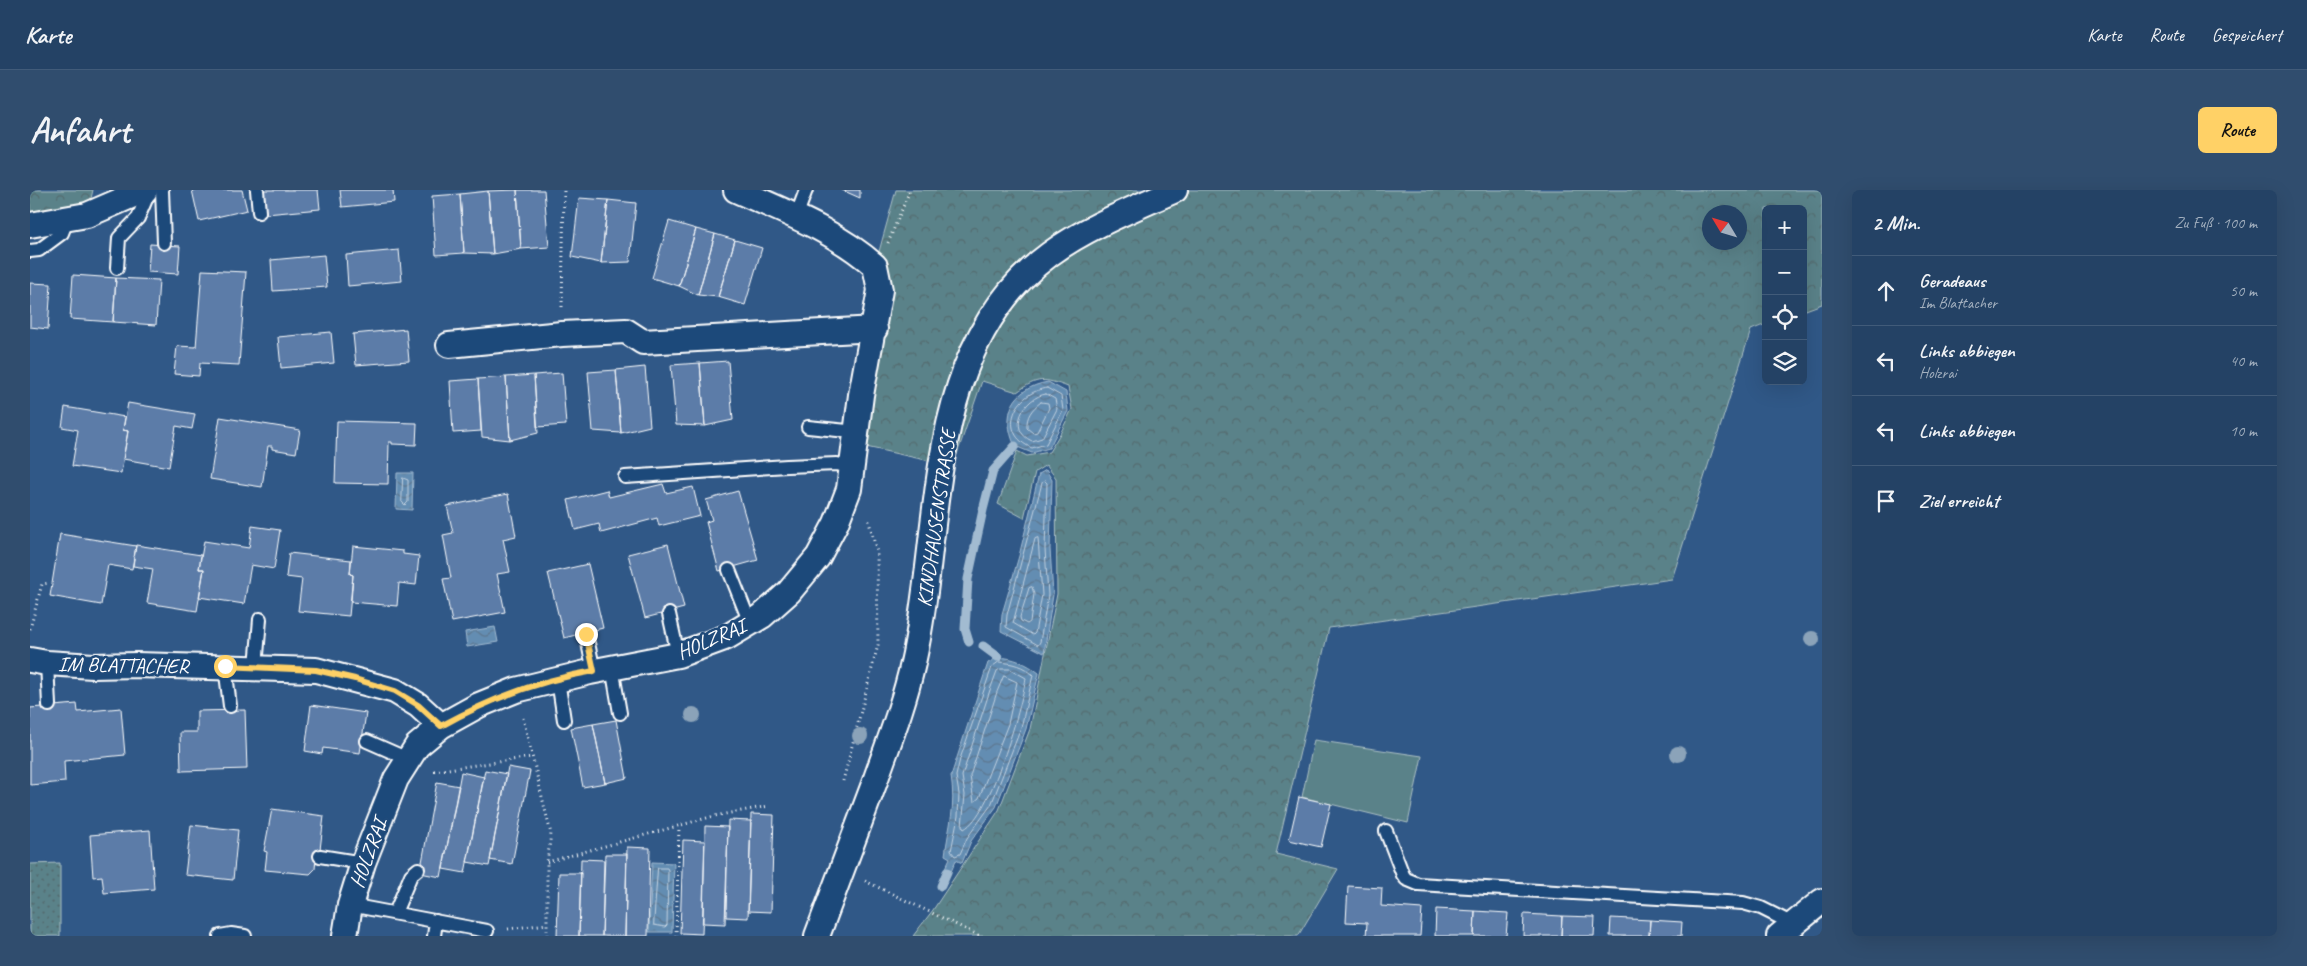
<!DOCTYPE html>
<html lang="de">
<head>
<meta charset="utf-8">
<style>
  body { margin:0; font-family:Caveat,sans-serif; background:#304d6e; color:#f1f3f6 }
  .controls { position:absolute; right:15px; top:15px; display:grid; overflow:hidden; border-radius:8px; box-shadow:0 5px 20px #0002 }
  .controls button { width:45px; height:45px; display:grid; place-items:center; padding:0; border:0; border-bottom:1px solid #415b79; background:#244265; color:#f1f3f6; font:25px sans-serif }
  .compass { position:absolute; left:1672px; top:15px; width:45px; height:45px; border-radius:50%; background:#244265; box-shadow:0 5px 20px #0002; rotate:308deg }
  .stop { position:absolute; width:15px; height:15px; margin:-11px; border:4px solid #ffd166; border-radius:50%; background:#fff }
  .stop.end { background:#ffd166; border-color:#fff; box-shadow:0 1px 5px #0008 }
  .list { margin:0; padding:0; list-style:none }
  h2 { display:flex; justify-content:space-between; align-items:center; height:65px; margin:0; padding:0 20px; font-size:21px }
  h2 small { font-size:16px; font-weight:400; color:#a3b0bf }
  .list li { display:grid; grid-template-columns:32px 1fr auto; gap:15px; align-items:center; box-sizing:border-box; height:70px; padding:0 20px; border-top:1px solid #415b79 }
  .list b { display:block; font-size:19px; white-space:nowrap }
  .list p { margin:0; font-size:16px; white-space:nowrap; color:#a3b0bf }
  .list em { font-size:16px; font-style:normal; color:#a3b0bf }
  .icon { flex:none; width:28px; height:28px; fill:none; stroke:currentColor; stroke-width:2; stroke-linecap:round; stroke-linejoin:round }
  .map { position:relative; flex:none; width:1792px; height:746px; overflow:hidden; border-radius:8px }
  header { display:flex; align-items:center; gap:30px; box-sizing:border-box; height:70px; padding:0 25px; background:#244265; border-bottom:1px solid #415b79 }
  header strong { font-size:24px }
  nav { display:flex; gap:28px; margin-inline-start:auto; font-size:18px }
  .intro { display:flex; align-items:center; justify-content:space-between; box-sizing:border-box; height:120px; padding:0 30px }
  h1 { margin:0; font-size:35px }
  .button { padding:12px 22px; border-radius:8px; background:#ffd166; color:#111; font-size:18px; font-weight:700 }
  main { display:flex; gap:30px; padding:0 30px }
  aside { flex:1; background:#244265; border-radius:8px; box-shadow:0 5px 20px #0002 }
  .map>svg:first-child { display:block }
</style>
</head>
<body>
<header>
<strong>Karte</strong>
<nav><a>Karte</a><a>Route</a><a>Gespeichert</a></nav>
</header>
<div class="intro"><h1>Anfahrt</h1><a class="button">Route</a></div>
<main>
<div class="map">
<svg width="1792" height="746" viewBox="0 0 1792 746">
  <defs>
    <pattern id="forest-crowns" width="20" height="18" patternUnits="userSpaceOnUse" patternTransform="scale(1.25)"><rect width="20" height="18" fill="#5a8289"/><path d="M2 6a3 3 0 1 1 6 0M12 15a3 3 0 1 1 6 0" fill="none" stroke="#546a6e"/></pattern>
    <pattern id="garden-dots" width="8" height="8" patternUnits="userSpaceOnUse" patternTransform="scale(1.25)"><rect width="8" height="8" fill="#5a8289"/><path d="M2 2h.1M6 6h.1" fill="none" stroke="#546a6e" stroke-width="1.8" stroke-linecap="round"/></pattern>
    <pattern id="water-waves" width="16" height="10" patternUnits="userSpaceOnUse" patternTransform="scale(1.25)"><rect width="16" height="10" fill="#648db2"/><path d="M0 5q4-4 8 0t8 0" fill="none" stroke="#5c768e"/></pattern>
  </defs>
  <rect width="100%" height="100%" fill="#305887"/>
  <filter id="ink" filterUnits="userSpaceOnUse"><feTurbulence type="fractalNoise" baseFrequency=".02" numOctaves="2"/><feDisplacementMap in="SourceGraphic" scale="10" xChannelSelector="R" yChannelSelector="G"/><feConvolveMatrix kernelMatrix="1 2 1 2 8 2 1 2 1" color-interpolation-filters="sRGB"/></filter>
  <g filter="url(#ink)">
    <!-- grass -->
    <path fill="#5a8289" stroke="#acc0c4" d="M1284 550 1392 566 1378 633 1272 607Z"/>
    <!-- forest -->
    <path fill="url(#forest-crowns)" stroke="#acc0c4" fill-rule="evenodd" d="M0 0H63L57 25 0 35Z
      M866 0H1792V114L1773 121V19H1736V134L1721 140 1642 389 1299 438 1246 664 1308 679 1268 746H883L903 720 969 620 1000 539 1027 404 1026 288 1016 275 1005 282 994 328 968 314 987 261 997 266 1019 262 1031 242 1042 219 1038 197C1014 188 1008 187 987 202L952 191 923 276 836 257 845 76ZM1680 22H1710V52H1680Z"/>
    <!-- garden -->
    <path fill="url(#garden-dots)" stroke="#acc0c4" d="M30 673V746H0V674Z"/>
    <!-- water -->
    <path fill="url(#water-waves)" stroke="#a2bbd1" d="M1018 192 1036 202 1038 221 1019 258 1002 263 985 256C970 224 983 198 1018 192Z
      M1016 280 1022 290 1020 359 1023 405 1014 463 971 441 972 424 989 366 1009 284Z
      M367 283H383L382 320 366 319Z
      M465 437 468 452 437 457 435 442Z
      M968 467C984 468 996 473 1009 483L996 539 966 617 941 651 932 673 926 670 920 684 914 681 920 668 915 665C919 634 926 619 921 586L958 473Z
      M622 672 644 673 642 742H619Z"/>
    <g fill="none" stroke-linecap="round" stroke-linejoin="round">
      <!-- shore -->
      <path stroke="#c1d1e0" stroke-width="1" d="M1017 198 1031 206 1033 220 1016 254 1002 258C966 243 985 202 1017 198Z
        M1016 204 1025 209 1027 219 1012 248 1002 251C976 240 994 207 1016 204Z
        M1011 212 1018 213 1019 218 1007 242 1003 243 997 238C996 226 1002 219 1011 212Z
        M373 288 378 290V312L375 315 372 312Z
        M1015 291 1017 293 1015 359 1018 405 1010 452 1008 455 976 437 977 425 1012 293Z
        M1008 348 1012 405 1005 443 1003 445 983 433 1005 349Z
        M1002 397 1004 404 1000 432 997 434 991 431 990 427 999 398Z
        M969 472C982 473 994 476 1003 485L991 538 961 615 937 648 930 664 925 666 921 661 928 626 929 604 926 586 930 569 962 477Z
        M971 479H980L996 488C991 518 961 625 934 639L932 636 935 605 932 586 960 500 967 481Z
        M974 486 987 492 978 534 949 608 944 612 940 586 967 502Z
        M628 678H637L638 680 637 735 635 737 624 735Z"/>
      <!-- stream -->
      <path stroke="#a2bbd1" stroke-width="9" d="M939 452 935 439 938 389 953 320 963 281 985 256
        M953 456 968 467
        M911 696 917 682"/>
    </g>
    <!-- building -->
    <path fill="#5b7ca8" stroke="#fff" d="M162 0H212L217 20 169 31Z
      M234 0H288L290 19 236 24Z
      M310 0H363L364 12 312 17Z
      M487 0H514L519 57 491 59Z
      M487 0 491 59 463 64 458 1Z
      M812 0H830V8Z
      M458 1 463 64 434 63 430 4Z
      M430 4 434 63 406 65 402 6Z
      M549 8 578 10 571 73 542 67Z
      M578 10 606 13 600 72 571 73Z
      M639 31 666 39 649 96 622 88Z
      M666 39 685 44 668 105 649 96Z
      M685 44 705 50 688 107 668 105Z
      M705 50 732 58 715 115 688 107Z
      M120 54 150 56 148 84 118 82Z
      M369 60 372 91 318 96 316 65Z
      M294 65 297 97 243 101 241 70Z
      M172 80 216 82 209 175 170 173 169 186 144 184 147 156 166 157Z
      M43 85 86 88 83 132 40 129Z
      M86 88 129 90 126 135 83 132Z
      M0 93 21 94 18 139 0 137Z
      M376 139 379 171 326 175 323 144Z
      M301 142 304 173 251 178 248 147Z
      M698 171 703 230 675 236 670 173Z
      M670 173 675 236 646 235 641 175Z
      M615 177 620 236 591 243 586 180Z
      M586 180 591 243 563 241 558 182Z
      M532 183 536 235 507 237 504 185Z
      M504 185 508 243 480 250 476 187Z
      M476 187 480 250 452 247 448 189Z
      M448 189 451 241 423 243 420 191Z
      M98 213 165 224 162 239 146 236 139 277 93 269 98 241 93 240Z
      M35 217 95 227 93 240 98 241 91 283 42 276 48 240 32 237Z
      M190 227 270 240 266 263 242 259V256H238L232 297 180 289Z
      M307 231 387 233 386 255 362 254V252H359L358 294 305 293Z
      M633 294 636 303 663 297 670 326 629 336 627 328 571 343 569 334 545 340 538 310 577 300 579 307Z
      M708 301 728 370 689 381 676 332 682 330 676 310Z
      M478 304 486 346 473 349 480 382 467 384 475 422 422 432 413 389 421 388 413 345 423 343 417 316Z
      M222 336 250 340 244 379 221 375 214 414 169 407 174 379H169L174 351 219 358Z
      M30 344 106 356 102 379 78 375 71 415 20 406Z
      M638 354 654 418 615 428 598 364Z
      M106 355 171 365 169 379H174L167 421 117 413 123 379 103 376Z
      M323 356 373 361V364L389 366 386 395 369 393 367 416 321 412 323 385 320 384Z
      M259 363 321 370 320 384 323 385 319 426 268 421 272 389 256 387Z
      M558 374 573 438 534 448 518 383Z
      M47 514 48 522 91 518 95 565 34 571 35 592 0 595V518Z
      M281 515 336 523 330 563 293 558 292 564 275 561Z
      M215 520 217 579 151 581 150 542H167V521Z
      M586 530 597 588 575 593 563 534Z
      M563 534 575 593 553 597 541 538Z
      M478 577 500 581 482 674 460 670Z
      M455 580 477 584 459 676 437 672Z
      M431 582 454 587 435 683 413 679Z
      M407 592 429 596 411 687 390 683Z
      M1269 607 1301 614 1291 657 1259 650Z
      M242 619 294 626 289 668 286 667 285 679 280 684 235 680 237 662 234 661Z
      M721 624 744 625 741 722 718 721Z
      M698 630 721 631 718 728 696 727Z
      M161 635 208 640 203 690 155 685Z
      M675 636 698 637 695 734 673 733Z
      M120 640 124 699 74 703 72 686 63 687 60 645Z
      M653 650 675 651 672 744 650 743Z
      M597 657 620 658 618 746H595Z
      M575 664H597L595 746H572Z
      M551 669 574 670 572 746H549Z
      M529 683H551L549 746H527Z
      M1318 696 1352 698 1351 716 1392 719 1390 746H1336L1337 733 1316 732Z
      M1406 719 1445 721 1444 746H1405Z
      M1445 721 1478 723 1476 746H1444Z
      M1494 724 1532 726 1531 746H1493Z
      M1532 726 1565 727 1564 746H1531Z
      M1581 728 1620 730 1619 746H1580Z
      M1620 730 1652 732 1651 746H1619Z"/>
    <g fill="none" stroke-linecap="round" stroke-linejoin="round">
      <defs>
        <path id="service" d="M132 0 134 53
          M227 0 229 22
          M766 27 776 0
          M0 61 9 60 32 43 38 28
          M87 78 89 48 108 28 120 0
          M778 237 827 242
          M595 287 757 276 807 274 822 278
          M699 380 720 433
          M639 424 648 465
          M556 444 564 481
          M17 473 19 515
          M195 476 200 516
          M226 477 230 429
          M582 477 590 523
          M528 490 534 530
          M337 551 378 569
          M1356 641 1373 685 1376 689 1388 694 1713 713 1731 718 1763 734
          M290 666 333 673
          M320 715 457 741
          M365 723 381 685 388 679
          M190 746 201 744 215 746
          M404 746 406 731"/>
        <path id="minor" d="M0 35 57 25 115 0
          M419 155 532 144 596 141 613 152 845 139
          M0 470 17 473 63 476 106 475 286 480 365 501 388 515 411 536
          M315 746 320 715 333 673 366 589 387 556 411 536 449 515 486 500 560 482 648 465 697 447 732 426 759 402 788 367 806 333 819 299 831 205 850 100 845 76C806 41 753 21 706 0
          M787 746C806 695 825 645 844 594 858 554 874 514 883 473 914 336 892 158 1020 64 1057 37 1103 19 1145 0
          M1749 746 1792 711"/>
      </defs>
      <!-- service casing -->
      <use href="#service" stroke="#fff" stroke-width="16"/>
      <!-- minor casing -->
      <use href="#minor" stroke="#fff" stroke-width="28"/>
      <!-- path -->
      <path stroke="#fff" stroke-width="3" stroke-dasharray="1 4" stroke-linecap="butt" d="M858 53 880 0
        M532 117 534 0
        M0 439 12 394 20 393
        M493 528 521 644 517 672V746
        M404 581 502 567
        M813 591 848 455 847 362 838 328
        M517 672 684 626 739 616
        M835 691 950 746
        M478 739 517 734
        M646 746 649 636"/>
      <!-- service -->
      <use href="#service" stroke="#1f4a7a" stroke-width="12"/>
      <!-- minor -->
      <use href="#minor" stroke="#1f4a7a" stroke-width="24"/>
    </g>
    <!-- trees -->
    <g fill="#8ba3b9">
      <circle cx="1782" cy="449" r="8"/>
      <circle cx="663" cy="525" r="8"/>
      <circle cx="830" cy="546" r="8"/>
      <circle cx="1648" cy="564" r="8"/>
    </g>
  </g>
  <g fill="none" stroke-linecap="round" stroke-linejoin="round" filter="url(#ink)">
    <!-- route -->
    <path stroke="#ffd166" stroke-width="6" d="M195 476 286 480 325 489 365 501 388 515 411 536C460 509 509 490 564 481L556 444"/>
  </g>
  <g text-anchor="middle" stroke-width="5" stroke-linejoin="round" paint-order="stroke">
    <!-- street labels -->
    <g font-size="21" fill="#fff" stroke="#1f4a7a">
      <text transform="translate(906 328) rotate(-82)" y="7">KINDHAUSENSTRASSE</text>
      <text transform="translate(681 449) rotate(-23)" y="7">HOLZRAI</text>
      <text transform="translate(93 475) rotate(1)" y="7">IM BLATTACHER</text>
      <text transform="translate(338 663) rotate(-70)" y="7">HOLZRAI</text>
    </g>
  </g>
</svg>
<div class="controls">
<button>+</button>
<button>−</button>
<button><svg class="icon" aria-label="locate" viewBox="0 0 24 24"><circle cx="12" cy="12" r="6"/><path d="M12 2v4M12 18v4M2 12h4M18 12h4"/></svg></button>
<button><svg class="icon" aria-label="layers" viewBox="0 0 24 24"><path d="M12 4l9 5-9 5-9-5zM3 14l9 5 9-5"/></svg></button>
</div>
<svg class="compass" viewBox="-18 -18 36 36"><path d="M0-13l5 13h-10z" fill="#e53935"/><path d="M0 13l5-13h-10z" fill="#a3b0bf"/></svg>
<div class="stop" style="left:195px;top:476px"></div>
<div class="stop end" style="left:556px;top:444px"></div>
</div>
<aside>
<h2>2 Min.<small>Zu Fuß · 100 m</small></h2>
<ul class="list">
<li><svg class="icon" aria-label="ahead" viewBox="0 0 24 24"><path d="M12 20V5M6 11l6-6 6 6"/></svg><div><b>Geradeaus</b><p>Im Blattacher</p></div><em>50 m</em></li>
<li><svg class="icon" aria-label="left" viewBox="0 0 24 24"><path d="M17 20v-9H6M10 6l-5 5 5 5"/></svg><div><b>Links abbiegen</b><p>Holzrai</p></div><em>40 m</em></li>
<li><svg class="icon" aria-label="left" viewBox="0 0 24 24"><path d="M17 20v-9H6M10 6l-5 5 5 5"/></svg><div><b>Links abbiegen</b></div><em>10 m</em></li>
<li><svg class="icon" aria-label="arrive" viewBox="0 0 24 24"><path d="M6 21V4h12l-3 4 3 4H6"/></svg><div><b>Ziel erreicht</b></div></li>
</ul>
</aside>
</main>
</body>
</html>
